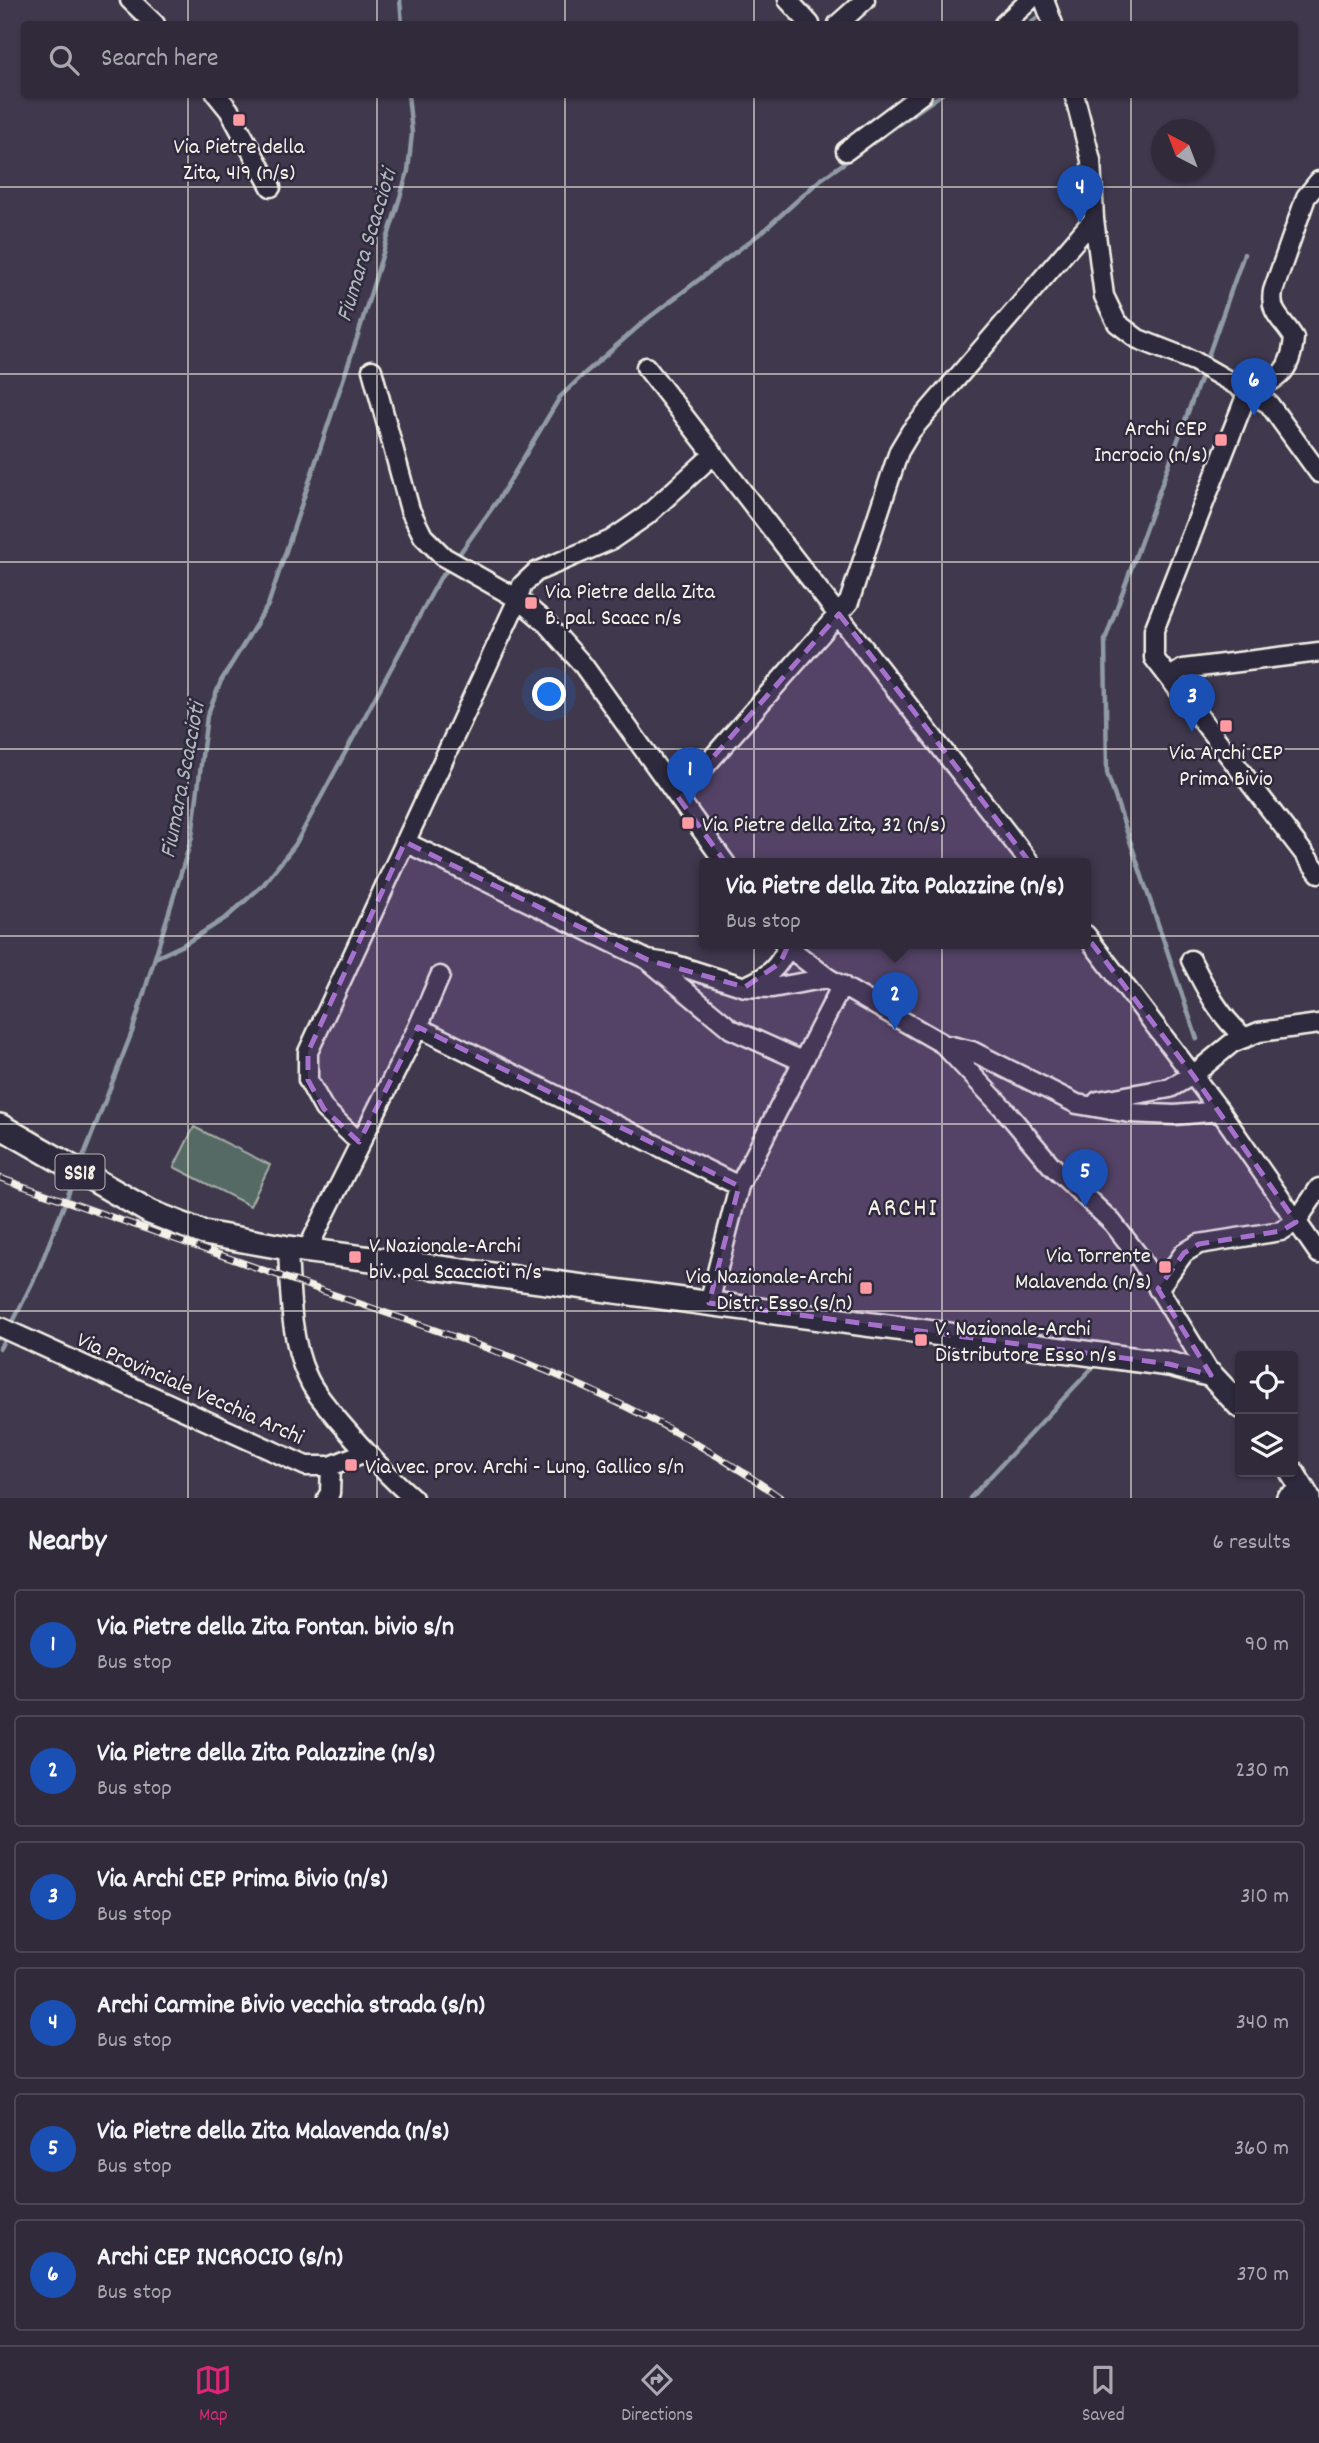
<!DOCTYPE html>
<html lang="en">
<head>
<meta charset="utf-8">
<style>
  body { margin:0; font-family:Dekko,sans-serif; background:#383242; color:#f1f3f6 }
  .controls { position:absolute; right:21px; bottom:21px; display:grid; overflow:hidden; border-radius:7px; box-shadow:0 2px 5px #0004 }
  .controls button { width:63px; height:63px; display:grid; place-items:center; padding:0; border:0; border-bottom:2px solid #4b4654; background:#302a3a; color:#f1f3f6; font:35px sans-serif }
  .compass { position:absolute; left:1151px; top:119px; width:63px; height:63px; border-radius:50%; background:#302a3a; box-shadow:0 2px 5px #0004; rotate:318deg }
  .you { position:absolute; left:550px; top:695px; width:24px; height:24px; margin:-18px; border:5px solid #fff; border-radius:50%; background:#1a73e8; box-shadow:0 0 0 10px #1a73e833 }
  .badge { display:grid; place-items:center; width:46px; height:46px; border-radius:50%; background:#db2777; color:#fff; font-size:23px; font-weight:700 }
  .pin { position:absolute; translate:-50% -58px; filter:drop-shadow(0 2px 4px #0008) }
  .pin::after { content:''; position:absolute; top:37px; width:24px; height:21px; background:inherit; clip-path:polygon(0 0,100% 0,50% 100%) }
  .popup { position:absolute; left:699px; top:858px; width:392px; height:91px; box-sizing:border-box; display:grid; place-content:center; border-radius:7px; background:#302a3a; filter:drop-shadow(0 2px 5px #0005); font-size:23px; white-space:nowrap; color:#a8a7af }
  .popup b { font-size:26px; color:#f1f3f6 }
  .popup::after { content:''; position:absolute; left:50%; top:100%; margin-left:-14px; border:14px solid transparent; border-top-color:#302a3a }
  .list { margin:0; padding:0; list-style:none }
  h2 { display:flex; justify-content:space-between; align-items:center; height:91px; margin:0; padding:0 28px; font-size:30px }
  h2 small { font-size:23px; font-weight:400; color:#a8a7af }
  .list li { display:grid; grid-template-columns:46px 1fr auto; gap:21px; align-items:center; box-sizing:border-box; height:112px; margin:0 14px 14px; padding:0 14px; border:2px solid #4b4654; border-radius:7px }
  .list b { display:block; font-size:26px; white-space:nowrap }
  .list p { margin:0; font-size:23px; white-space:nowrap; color:#a8a7af }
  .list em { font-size:23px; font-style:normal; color:#a8a7af }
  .icon { flex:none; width:38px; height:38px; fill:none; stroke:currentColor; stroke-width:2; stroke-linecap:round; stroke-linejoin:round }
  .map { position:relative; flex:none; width:1319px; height:1498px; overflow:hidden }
  .search { position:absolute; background:#302a3a; box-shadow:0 2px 5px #0004; left:21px; right:21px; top:21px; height:77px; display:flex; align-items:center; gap:18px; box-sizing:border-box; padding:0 24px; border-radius:7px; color:#a8a7af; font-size:26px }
  .sheet { height:847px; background:#302a3a }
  nav { display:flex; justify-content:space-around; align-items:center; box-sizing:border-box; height:98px; border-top:2px solid #4b4654; background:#302a3a; font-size:19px; color:#a8a7af }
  nav a { display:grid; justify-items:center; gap:4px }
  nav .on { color:#db2777 }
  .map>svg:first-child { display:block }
</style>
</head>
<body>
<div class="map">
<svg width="1319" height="1498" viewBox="0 0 1319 1498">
  <rect width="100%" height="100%" fill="#40384d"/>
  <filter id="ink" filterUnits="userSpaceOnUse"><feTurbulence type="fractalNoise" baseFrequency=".0143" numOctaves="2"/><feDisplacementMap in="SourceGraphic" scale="14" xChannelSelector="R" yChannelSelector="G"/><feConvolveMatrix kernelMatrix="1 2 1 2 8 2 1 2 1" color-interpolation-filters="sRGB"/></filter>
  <g filter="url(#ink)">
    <!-- green -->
    <path fill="#576b65" stroke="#a6aea6" stroke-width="2" d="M194 1127 270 1165 250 1206 174 1167Z"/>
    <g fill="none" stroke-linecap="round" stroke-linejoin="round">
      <!-- stream -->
      <path stroke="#909ba5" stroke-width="4.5" d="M400 0 402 24
        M1030 24 1036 18
        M1206 362 1244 254
        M455 560 500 497 560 397 585 373 647 319 762 232 820 180 942 94
        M155 958 183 945 227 917 263 885 295 845 440 578 450 567
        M1197 1039 1107 773 1105 640 1203 371
        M80 1165 132 1032 192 837 207 716 221 681 268 605 357 338 408 171 412 133 408 94
        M11 1326 39 1269 75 1177
        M0 1348 7 1334
        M970 1498 1096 1364"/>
      <defs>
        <path id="minor" d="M130 0 155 24
          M788 0 810 24
          M1044 0 1053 24
          M838 24 865 0
          M1004 24 1030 0
          M216 94 229 110 271 187
          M1074 94 1091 160 1094 219 1104 296 1117 323 1138 339 1194 361 1269 404 1319 473
          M846 151 922 94
          M1319 181 1306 197 1273 291C1269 314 1283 319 1294 338 1291 372 1279 380 1248 391L1154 630V658L1319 873
          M646 367 1031 864
          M714 454 646 516 611 540 536 572 522 585 518 599 545 622 583 665 726 864
          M1170 677 1183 669 1319 652
          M678 797 849 602 899 451 911 431 1094 219
          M405 842 648 960 673 964 745 987 772 988 828 978
          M1086 935 1220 1111 1319 1254
          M784 944 828 978 943 1044 1004 1109 1051 1165 1112 1222 1138 1255 1211 1375
          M648 960 731 1029 802 1061
          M1191 960C1206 989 1219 1016 1245 1038
          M748 985C768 976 778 968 787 948
          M418 1027 739 1186
          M943 1044 972 1051 1077 1104 1129 1113 1175 1115 1220 1111
          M1098 1101 1170 1088 1193 1075 1232 1043 1259 1032 1319 1024
          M359 1142 324 1109 308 1080V1052L518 599 444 557 423 536 410 510 372 370
          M288 1248C290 1288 290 1340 307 1376 314 1393 327 1406 338 1420 362 1448 385 1474 413 1498
          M307 1250 418 1027 440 976
          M1158 1289 1184 1253 1199 1244 1281 1231 1296 1222 1319 1188
          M709 1303 739 1186 842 985
          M0 1327 306 1466H331L365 1452
          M327 1498 330 1493 331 1466
          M1286 1498 1302 1489"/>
        <path id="major" d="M0 1126 150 1212 204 1233 288 1248 1169 1364 1211 1375 1240 1406
          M1292 1472 1308 1498"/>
      </defs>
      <!-- minor casing -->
      <use href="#minor" stroke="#f4f1e8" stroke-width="23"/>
      <!-- major casing -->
      <use href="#major" stroke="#f4f1e8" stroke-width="28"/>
      <!-- minor -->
      <use href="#minor" stroke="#2f2a3d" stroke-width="18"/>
      <!-- major -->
      <use href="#major" stroke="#2f2a3d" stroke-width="23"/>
      <defs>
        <path id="rail" d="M0 1178 515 1358C608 1395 699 1439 781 1498"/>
      </defs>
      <!-- rail casing -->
      <use href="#rail" stroke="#f4f1e8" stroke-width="7"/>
      <!-- rail -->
      <use href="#rail" stroke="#2f2a3d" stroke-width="4.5" stroke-dasharray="13" stroke-linecap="butt"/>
    </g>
  </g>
  <!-- marked area -->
  <path fill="#a571cd" fill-opacity="0.2" stroke="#a571cd" stroke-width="5" stroke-dasharray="14 9" stroke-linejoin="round" d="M839 614 1193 1075 1296 1222 1281 1231 1199 1244 1184 1253 1158 1289 1211 1375 1169 1364 709 1303 739 1186 418 1027 359 1142 324 1109 308 1080V1052L405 842 648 960 745 987 780 963 787 948 678 797Z"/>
  <!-- grid -->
  <path fill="none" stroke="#f4f1e8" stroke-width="2" stroke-opacity="0.55" d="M188 0V24M377 0V24M565 0V24M754 0V24M942 0V24M1131 0V24M188 94V1498M377 94V1498M565 94V1498M754 94V1498M942 94V1498M1131 94V1498M0 187H1319M0 374H1319M0 562H1319M0 749H1319M0 936H1319M0 1124H1319M0 1311H1319"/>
  <!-- markers -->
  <g fill="#ff9aa2" stroke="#2f2a3d" stroke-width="2.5">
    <rect x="232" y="113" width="14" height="14" rx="3.5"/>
    <rect x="1214" y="433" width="14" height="14" rx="3.5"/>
    <rect x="524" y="596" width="14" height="14" rx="3.5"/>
    <rect x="1219" y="719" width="14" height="14" rx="3.5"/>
    <rect x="681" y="816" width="14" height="14" rx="3.5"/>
    <rect x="348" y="1250" width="14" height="14" rx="3.5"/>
    <rect x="1158" y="1260" width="14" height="14" rx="3.5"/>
    <rect x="859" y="1281" width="14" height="14" rx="3.5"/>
    <rect x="914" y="1333" width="14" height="14" rx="3.5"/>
    <rect x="344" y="1458" width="14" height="14" rx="3.5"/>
  </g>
  <g text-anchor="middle" stroke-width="5" stroke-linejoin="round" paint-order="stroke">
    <!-- shield labels -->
    <rect fill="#2f2a3d" stroke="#b9b5b5" stroke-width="2" x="55.5" y="1154.5" width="49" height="35" rx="5"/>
    <g font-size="21" font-weight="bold" fill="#f4f1e8">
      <text x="80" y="1179">SS18</text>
    </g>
    <!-- poi labels -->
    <g font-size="23" fill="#f4f1e8" stroke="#2f2a3d" text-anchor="start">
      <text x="239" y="153" text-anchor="middle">Via Pietre della<tspan x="239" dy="26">Zita, 419 (n/s)</tspan></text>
      <text x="1207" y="435" text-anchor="end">Archi CEP<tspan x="1207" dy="26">Incrocio (n/s)</tspan></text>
      <text x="545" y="598">Via Pietre della Zita<tspan x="545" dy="26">B. pal. Scacc n/s</tspan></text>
      <text x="1226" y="759" text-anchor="middle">Via Archi CEP<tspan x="1226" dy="26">Prima Bivio</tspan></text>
      <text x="702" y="831">Via Pietre della Zita, 32 (n/s)</text>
      <text x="369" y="1252">V Nazionale-Archi<tspan x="369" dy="26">biv. pal Scaccioti n/s</tspan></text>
      <text x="1151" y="1262" text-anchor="end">Via Torrente<tspan x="1151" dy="26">Malavenda (n/s)</tspan></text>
      <text x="852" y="1283" text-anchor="end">Via Nazionale-Archi<tspan x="852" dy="26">Distr. Esso (s/n)</tspan></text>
      <text x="935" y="1335">V. Nazionale-Archi<tspan x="935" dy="26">Distributore Esso n/s</tspan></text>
      <text x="365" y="1473">Via vec. prov. Archi - Lung. Gallico s/n</text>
    </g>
    <!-- street labels -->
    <g font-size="23" fill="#f4f1e8" stroke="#2f2a3d">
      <text transform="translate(191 1387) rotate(24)" y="8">Via Provinciale Vecchia Archi</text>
    </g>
    <!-- water labels -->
    <g font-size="24" font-style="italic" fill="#b1b8bb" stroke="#2f2a3d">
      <text transform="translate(365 245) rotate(-73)" y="8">Fiumara Scaccioti</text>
      <text transform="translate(181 780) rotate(-79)" y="8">Fiumara Scaccioti</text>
    </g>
    <!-- quarter labels -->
    <g font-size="26" letter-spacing="2" fill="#f4f1e8" stroke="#2f2a3d">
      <text x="903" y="1215">ARCHI</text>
    </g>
  </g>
</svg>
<div class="controls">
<button><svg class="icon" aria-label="locate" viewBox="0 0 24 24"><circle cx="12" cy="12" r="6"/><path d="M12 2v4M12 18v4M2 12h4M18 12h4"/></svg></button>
<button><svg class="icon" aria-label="layers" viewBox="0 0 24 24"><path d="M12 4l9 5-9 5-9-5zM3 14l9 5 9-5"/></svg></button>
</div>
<svg class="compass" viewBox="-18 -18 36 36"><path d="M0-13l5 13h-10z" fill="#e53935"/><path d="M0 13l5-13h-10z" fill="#a8a7af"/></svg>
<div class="you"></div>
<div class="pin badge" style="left:690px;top:805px;background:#1a4fb4">1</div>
<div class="pin badge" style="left:895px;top:1030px;background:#1a4fb4">2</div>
<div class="popup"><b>Via Pietre della Zita Palazzine (n/s)</b>Bus stop</div>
<div class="pin badge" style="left:1192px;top:732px;background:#1a4fb4">3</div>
<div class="pin badge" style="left:1080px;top:223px;background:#1a4fb4">4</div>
<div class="pin badge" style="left:1085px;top:1207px;background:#1a4fb4">5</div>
<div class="pin badge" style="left:1254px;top:416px;background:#1a4fb4">6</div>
<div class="search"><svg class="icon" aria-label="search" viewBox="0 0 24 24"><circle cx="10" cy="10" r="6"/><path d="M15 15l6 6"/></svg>Search here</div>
</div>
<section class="sheet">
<h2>Nearby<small>6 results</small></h2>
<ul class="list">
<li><span class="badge" style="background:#1a4fb4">1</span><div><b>Via Pietre della Zita Fontan. bivio s/n</b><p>Bus stop</p></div><em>90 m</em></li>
<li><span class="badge" style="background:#1a4fb4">2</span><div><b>Via Pietre della Zita Palazzine (n/s)</b><p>Bus stop</p></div><em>230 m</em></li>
<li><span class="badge" style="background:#1a4fb4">3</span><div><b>Via Archi CEP Prima Bivio (n/s)</b><p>Bus stop</p></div><em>310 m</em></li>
<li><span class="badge" style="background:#1a4fb4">4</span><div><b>Archi Carmine Bivio vecchia strada (s/n)</b><p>Bus stop</p></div><em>340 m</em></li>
<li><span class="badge" style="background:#1a4fb4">5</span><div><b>Via Pietre della Zita Malavenda (n/s)</b><p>Bus stop</p></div><em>360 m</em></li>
<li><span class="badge" style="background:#1a4fb4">6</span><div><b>Archi CEP INCROCIO (s/n)</b><p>Bus stop</p></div><em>370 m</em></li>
</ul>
</section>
<nav>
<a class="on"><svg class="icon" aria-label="map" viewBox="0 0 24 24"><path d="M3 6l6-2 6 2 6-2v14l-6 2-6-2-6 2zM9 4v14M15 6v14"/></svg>Map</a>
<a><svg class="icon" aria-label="directions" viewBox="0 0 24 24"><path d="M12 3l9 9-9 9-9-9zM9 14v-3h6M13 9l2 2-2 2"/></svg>Directions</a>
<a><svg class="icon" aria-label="saved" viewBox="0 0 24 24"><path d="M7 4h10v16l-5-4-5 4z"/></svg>Saved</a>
</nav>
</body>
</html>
